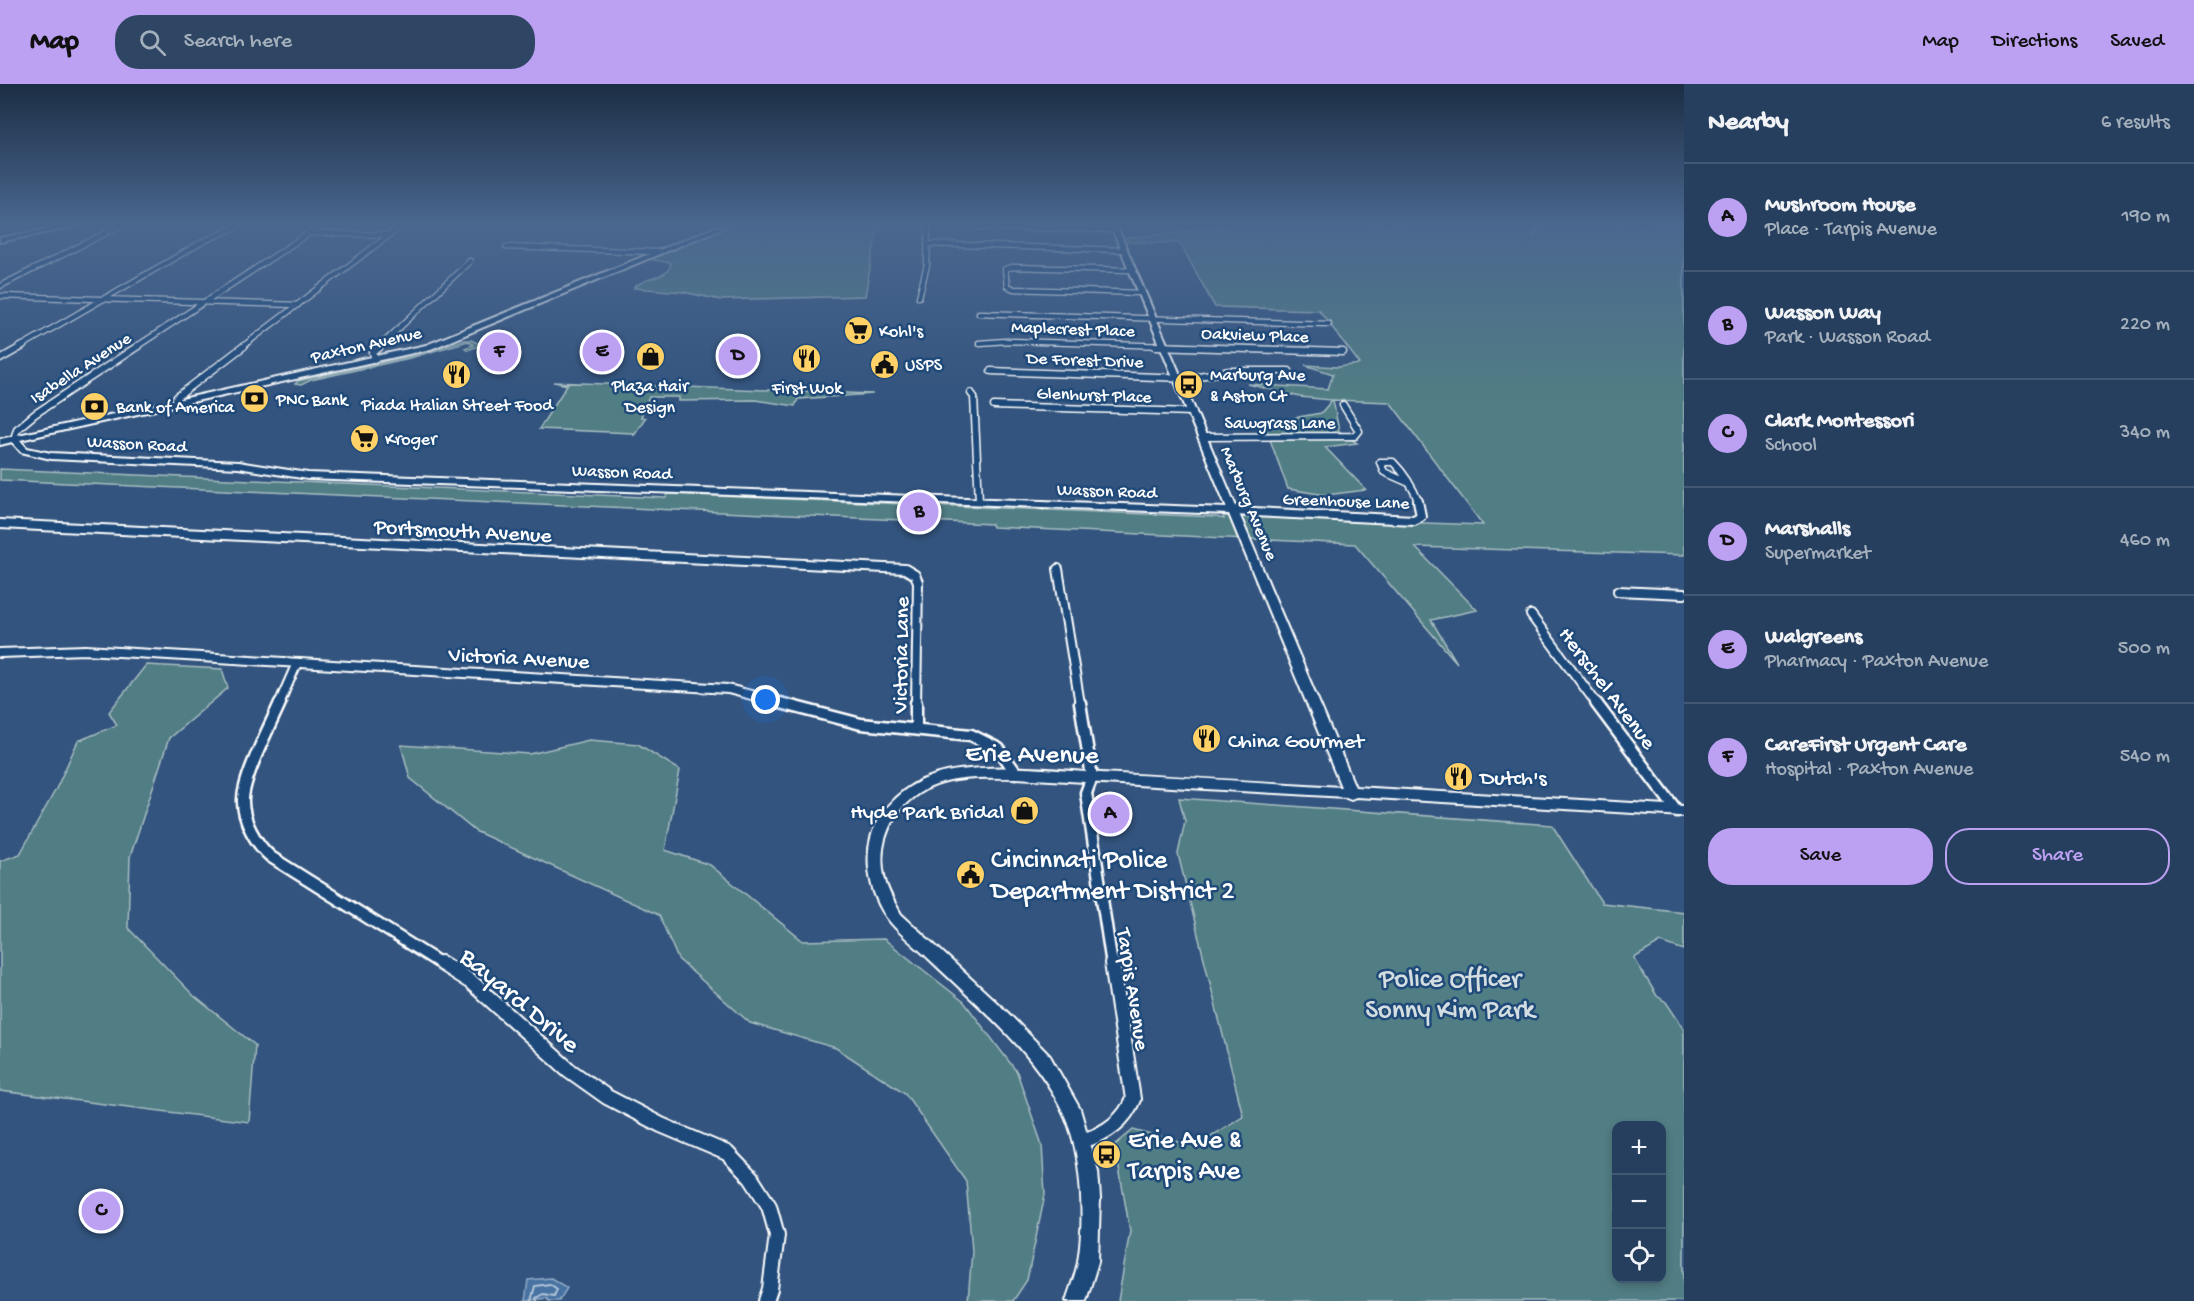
<!DOCTYPE html>
<html lang="en">
<head>
<meta charset="utf-8">
<style>
  body { margin:0; font-family:"Gochi Hand",sans-serif; background:#2e4664; color:#f1f3f6 }
  .controls { position:absolute; right:18px; bottom:18px; display:grid; overflow:hidden; border-radius:12px; box-shadow:0 3px 9px #0003 }
  .controls button { width:54px; height:54px; display:grid; place-items:center; padding:0; border:0; border-bottom:2px solid #425873; background:#263f5e; color:#f1f3f6; font:30px sans-serif }
  .you { position:absolute; left:766px; top:616px; width:21px; height:21px; margin:-15px; border:4px solid #fff; border-radius:50%; background:#1a73e8; box-shadow:0 0 0 9px #1a73e833 }
  .badge { display:grid; place-items:center; width:39px; height:39px; border-radius:50%; background:#bca0f2; color:#111; font-size:20px; font-weight:700 }
  .pin { position:absolute; translate:-50% -50%; border:3px solid #fff; box-shadow:0 2px 6px #0006 }
  .list { margin:0; padding:0; list-style:none }
  h2 { display:flex; justify-content:space-between; align-items:center; height:78px; margin:0; padding:0 24px; font-size:26px }
  h2 small { font-size:20px; font-weight:400; color:#a4afbc }
  .list li { display:grid; grid-template-columns:39px 1fr auto; gap:18px; align-items:center; box-sizing:border-box; height:108px; padding:0 24px; border-top:2px solid #425873 }
  .list b { display:block; font-size:22px; white-space:nowrap }
  .list p { margin:0; font-size:20px; white-space:nowrap; color:#a4afbc }
  .list em { font-size:20px; font-style:normal; color:#a4afbc }
  .actions { display:flex; gap:12px; padding:18px 24px }
  .actions a { flex:1; padding:14px 0; border:2px solid #bca0f2; border-radius:24px; text-align:center; font-size:21px; color:#bca0f2 }
  .actions .main { background:#bca0f2; color:#111 }
  .icon { flex:none; width:33px; height:33px; fill:none; stroke:currentColor; stroke-width:2; stroke-linecap:round; stroke-linejoin:round }
  .map { position:relative; flex:none; width:1684px; height:1217px; overflow:hidden }
  header { display:flex; align-items:center; gap:36px; box-sizing:border-box; height:84px; padding:0 30px; background:#bca0f2; color:#111 }
  header strong { font-size:28px }
  nav { display:flex; gap:33px; margin-inline-start:auto; font-size:21px }
  .search { width:420px; height:54px; background:#2e4664; display:flex; align-items:center; gap:15px; box-sizing:border-box; padding:0 21px; border-radius:24px; color:#a4afbc; font-size:22px }
  main { display:flex }
  aside { flex:1; background:#263f5e }
  .map>svg:first-child { display:block }
</style>
</head>
<body>
<header>
<strong>Map</strong>
<div class="search"><svg class="icon" aria-label="search" viewBox="0 0 24 24"><circle cx="10" cy="10" r="6"/><path d="M15 15l6 6"/></svg>Search here</div>
<nav><a>Map</a><a>Directions</a><a>Saved</a></nav>
</header>
<main>
<div class="map">
<svg width="1684" height="1217" viewBox="0 0 1684 1217">
  <rect width="100%" height="100%" fill="#33547e"/>
  <filter id="ink" filterUnits="userSpaceOnUse"><feTurbulence type="fractalNoise" baseFrequency=".0167" numOctaves="2"/><feDisplacementMap in="SourceGraphic" scale="12" xChannelSelector="R" yChannelSelector="G"/><feConvolveMatrix kernelMatrix="1 2 1 2 8 2 1 2 1" color-interpolation-filters="sRGB"/></filter>
  <g filter="url(#ink)">
    <!-- green -->
    <path fill="#517d84" stroke="#a8bec2" stroke-width="1.5" fill-rule="evenodd" d="M731 142H881L877 147 865 212 721 216 683 208 634 204C647 190 668 197 671 179L649 175Z
      M1237 142H1684V471L1415 463 1477 526 1431 536 1457 579 1355 460 992 443V440L0 396V385L666 414 668 410 1216 433 1224 435 1223 432 1483 441 1390 318 1333 316 1339 347 1357 359 1325 363 1366 406 1326 411 1288 405 1264 339 1321 329 1332 316 1300 313 1248 300 1328 305 1333 290 1305 281 1338 283 1360 280 1319 226 1215 223 1180 159 1128 158 1126 154Z
      M463 256H471L481 261 468 266 465 264 473 261 468 257 410 274 311 296 301 301 295 300 298 297 416 271Z
      M554 298 873 310 798 315 795 322 755 316 679 317V313H649L641 333 645 334 634 351 633 349 539 345 567 301Z
      M146 581 222 585 228 604 169 654 130 773 128 844 194 912 255 961 249 1038 0 1007V777L20 770 56 705 78 657 117 641 109 628Z
      M589 656 638 660 680 686 665 766 710 781 803 857 884 855 964 918 1017 988 1042 1061 1045 1111 1027 1196 1013 1217H968L972 1167 966 1097 905 1009 836 964 750 939 678 875 659 831 475 747 410 694 401 661 530 670Z
      M1179 714 1552 741 1602 819 1684 828V866L1661 858 1634 874 1657 912 1666 918 1684 945V1217H1118L1130 1147 1115 1061 1133 1046 1195 1062 1243 1032 1178 770 1185 737ZM1616 1042H1662V1194H1616Z"/>
    <!-- water -->
    <path fill="#4772a1" stroke="#91aac7" stroke-width="1.5" d="M551 1194 567 1204 559 1217H549L546 1214 525 1217 528 1196Z"/>
    <g fill="none" stroke-linecap="round" stroke-linejoin="round">
      <!-- shore -->
      <path stroke="#b5c7d9" stroke-width="2" d="M531 1217 535 1202 550 1200 557 1205 554 1212 543 1210 536 1214 537 1217"/>
      <!-- stream -->
      <path stroke="#91aac7" stroke-width="2" d="M1534 153 1533 151 1539 148 1535 142"/>
      <defs>
        <path id="minor-far4" d="M978 143 1115 146
          M311 149 390 151
          M927 160 1123 166
          M506 163 658 168
          M1132 186 1012 183 1005 185 1007 202 1014 205 1141 209
          M0 202 120 142
          M0 212 298 221
          M919 213 927 181 928 142
          M979 229 1329 240
          M979 259 1006 257 1201 263
          M20 263 204 157 238 142
          M136 263 320 142
          M242 263 401 142
          M379 263 470 177"/>
        <path id="minor-far3" d="M1155 262 1343 268
          M0 275 23 262
          M375 275 373 269 381 262
          M991 287 1186 294 1230 287H1289
          M971 309 974 313 979 417
          M177 320 175 317 177 313 244 262
          M994 322 1193 328
          M1203 353 1355 352 1359 347 1343 321
          M14 355 17 345 35 330 138 262
          M1409 399 1384 388 1380 378H1393C1405 390 1413 403 1419 419"/>
        <path id="minor-far2" d="M1234 427 1414 436 1421 432 1418 417
          M0 440 905 485 915 491 918 498 916 620
          M1058 485 1080 620
          M1618 507 1684 510
          M1531 531 1597 620
          M0 569 86 566 728 605 786 620
          M279 620 297 579"/>
        <path id="minor-far1" d="M280 619C270 642 244 691 243 715 242 736 256 760 271 773L443 881
          M780 619 861 640 971 651 999 665 1016 689
          M1080 619 1092 693 1086 709 1112 881
          M1596 619 1677 727
          M916 645V619"/>
        <path id="minor" d="M441 879 471 898 569 986 607 1013 661 1041 727 1069 751 1094 769 1122 777 1151 770 1205 766 1217
          M1082 1057C1105 1050 1124 1038 1133 1015L1112 879"/>
        <path id="tertiary" d="M718 142H727L431 265 20 356 27 364 51 369 238 378 308 389 1227 424 1111 142H1117L1355 703 1684 722V732L1356 713 1351 715 1346 713 1016 694C992 694 966 692 942 699 899 711 874 753 885 796 888 808 895 819 901 830L1007 928 1050 972 1080 1025 1098 1087 1100 1114 1098 1178 1086 1217H1066C1070 1204 1076 1190 1078 1177 1085 1135 1082 1071 1065 1032 1036 968 979 923 929 875 917 863 902 852 891 839 867 810 860 763 881 731 899 704 927 690 959 686 1006 680 1054 686 1101 689 1181 693 1261 698 1341 703L1229 430 308 395 238 384 51 375 21 368 12 358 0 361V355L426 261Z"/>
        <path id="secondary" d="M64 142H79L0 158V154Z"/>
      </defs>
      <!-- minor-far4 casing -->
      <use href="#minor-far4" stroke="#fff" stroke-width="7"/>
      <!-- minor-far3 casing -->
      <use href="#minor-far3" stroke="#fff" stroke-width="9"/>
      <!-- minor-far2 casing -->
      <use href="#minor-far2" stroke="#fff" stroke-width="12"/>
      <!-- minor-far1 casing -->
      <use href="#minor-far1" stroke="#fff" stroke-width="15"/>
      <!-- minor casing -->
      <use href="#minor" stroke="#fff" stroke-width="18"/>
      <!-- tertiary casing -->
      <use href="#tertiary" stroke="#fff" stroke-width="4"/>
      <!-- secondary casing -->
      <use href="#secondary" stroke="#fff" stroke-width="4"/>
      <!-- minor-far4 -->
      <use href="#minor-far4" stroke="#1f4a7a" stroke-width="4.5"/>
      <!-- minor-far3 -->
      <use href="#minor-far3" stroke="#1f4a7a" stroke-width="6"/>
      <!-- minor-far2 -->
      <use href="#minor-far2" stroke="#1f4a7a" stroke-width="8"/>
      <!-- minor-far1 -->
      <use href="#minor-far1" stroke="#1f4a7a" stroke-width="10"/>
      <!-- minor -->
      <use href="#minor" stroke="#1f4a7a" stroke-width="14"/>
      <!-- tertiary -->
      <use href="#tertiary" fill="#1f4a7a" fill-rule="evenodd"/>
      <!-- secondary -->
      <use href="#secondary" fill="#1f4a7a" fill-rule="evenodd"/>
    </g>
  </g>
  <!-- sky -->
  <linearGradient id="sky" x2="0" y2="1"><stop stop-color="#1c2e45"/><stop offset="0.45" stop-color="#4a678f"/><stop offset="1" stop-color="#4a678f" stop-opacity="0"/></linearGradient>
  <rect width="1684" height="313" fill="url(#sky)"/>
  <!-- icons -->
  <defs>
    <symbol id="supermarket-disc" viewBox="-11 -11 22 22"><circle r="9.5" fill="#ffd166" stroke="#1f4a7a"/><path d="M-6-5.5h2.5l.6 2H6L4.5 2H-2.5L-4.4-4H-6ZM-1.5 3.2a1.3 1.3 0 1 0 .1 0ZM3 3.2a1.3 1.3 0 1 0 .1 0Z" fill="#111"/></symbol>
    <symbol id="shop-disc" viewBox="-11 -11 22 22"><circle r="9.5" fill="#ffd166" stroke="#1f4a7a"/><path d="M-5-2.5h2.3a2.7 3.5 0 0 1 5.4 0H5L5.5 6h-11ZM-1.5-2.5h3a1.5 2.3 0 0 0-3 0Z" fill="#111"/></symbol>
    <symbol id="restaurant-disc" viewBox="-11 -11 22 22"><circle r="9.5" fill="#ffd166" stroke="#1f4a7a"/><path d="M-5-6h1v4h1v-4h1v4h1v-4h1v5L-1.5 .5V6h-2V.5L-5-1ZM5-6V6H3V1.5H1.5Q1.5-4 5-6Z" fill="#111"/></symbol>
    <symbol id="civic-disc" viewBox="-11 -11 22 22"><circle r="9.5" fill="#ffd166" stroke="#1f4a7a"/><path d="M-.6-6.5H3V-4.5H.6V-3L4-1V1h2V6H-6V1h2V-1L-.6-3ZM-1.2 2.5V6h2.4V2.5Z" fill="#111"/></symbol>
    <symbol id="bus-disc" viewBox="-11 -11 22 22"><circle r="9.5" fill="#ffd166" stroke="#1f4a7a"/><path d="M-5-6H5V4H4V6H2V4H-2V6H-4V4H-5ZM-3.5-4V0h7V-4ZM-3.5 1.2v1.5H-2V1.2ZM2 1.2v1.5H3.5V1.2Z" fill="#111"/></symbol>
    <symbol id="bank-disc" viewBox="-11 -11 22 22"><circle r="9.5" fill="#ffd166" stroke="#1f4a7a"/><path d="M-6-4H6V4H-6ZM0-2.3a2.3 2.3 0 1 0 0 4.6a2.3 2.3 0 1 0 0-4.6Z" fill="#111"/></symbol>
  </defs>
  <g fill-rule="evenodd">
    <use href="#supermarket-disc" x="842" y="230" width="33" height="33"/>
    <use href="#shop-disc" x="634" y="256" width="33" height="33"/>
    <use href="#restaurant-disc" x="790" y="258" width="33" height="33"/>
    <use href="#civic-disc" x="868" y="264" width="33" height="33"/>
    <use href="#restaurant-disc" x="440" y="274" width="33" height="33"/>
    <use href="#bus-disc" x="1172" y="284" width="33" height="33"/>
    <use href="#bank-disc" x="238" y="298" width="33" height="33"/>
    <use href="#bank-disc" x="78" y="306" width="33" height="33"/>
    <use href="#supermarket-disc" x="348" y="338" width="33" height="33"/>
    <use href="#restaurant-disc" x="1190" y="638" width="33" height="33"/>
    <use href="#restaurant-disc" x="1442" y="676" width="33" height="33"/>
    <use href="#shop-disc" x="1008" y="710" width="33" height="33"/>
    <use href="#civic-disc" x="954" y="774" width="33" height="33"/>
    <use href="#bus-disc" x="1090" y="1054" width="33" height="33"/>
  </g>
  <g text-anchor="middle" stroke-width="5" stroke-linejoin="round" paint-order="stroke">
    <!-- far-street labels -->
    <g font-size="18" fill="#fff" stroke="#1f4a7a">
      <text transform="translate(1073 244) rotate(2)" y="6">Maplecrest Place</text>
      <text transform="translate(1255 250) rotate(2)" y="6">Oakview Place</text>
      <text transform="translate(366 260) rotate(-13)" y="6">Paxton Avenue</text>
      <text transform="translate(1085 275) rotate(2)" y="6">De Forest Drive</text>
      <text transform="translate(80 283) rotate(-33)" y="6">Isabella Avenue</text>
      <text transform="translate(1094 310) rotate(2)" y="6">Glenhurst Place</text>
      <text x="1280" y="344">Sawgrass Lane</text>
      <text transform="translate(137 359) rotate(3)" y="6">Wasson Road</text>
      <text transform="translate(622 387) rotate(2)" y="6">Wasson Road</text>
      <text transform="translate(1107 406) rotate(2)" y="6">Wasson Road</text>
      <text transform="translate(1346 416) rotate(2)" y="6">Greenhouse Lane</text>
      <text transform="translate(1250 419) rotate(67)" y="6">Marburg Avenue</text>
    </g>
    <!-- far-poi labels -->
    <g font-size="18" fill="#fff" stroke="#1f4a7a" text-anchor="start">
      <text x="879" y="252">Kohl's</text>
      <text x="905" y="286">USPS</text>
      <text x="1210" y="296">Marburg Ave<tspan x="1210" dy="21">&amp; Aston Ct</tspan></text>
      <text x="650" y="307" text-anchor="middle">Plaza Hair<tspan x="650" dy="21">Design</tspan></text>
      <text x="807" y="309" text-anchor="middle">First Wok</text>
      <text x="276" y="321">PNC Bank</text>
      <text x="457" y="326" text-anchor="middle">Piada Italian Street Food</text>
      <text x="116" y="328">Bank of America</text>
      <text x="385" y="360">Kroger</text>
    </g>
    <!-- street labels -->
    <g font-size="22" fill="#fff" stroke="#1f4a7a">
      <text transform="translate(463 445) rotate(3)" y="8">Portsmouth Avenue</text>
      <text transform="translate(899 571) rotate(-89)" y="8">Victoria Lane</text>
      <text transform="translate(519 572) rotate(3)" y="8">Victoria Avenue</text>
      <text transform="translate(1609 603) rotate(53)" y="8">Herschel Avenue</text>
      <text transform="translate(1135 905) rotate(81)" y="8">Tarpis Avenue</text>
    </g>
    <!-- poi labels -->
    <g font-size="22" fill="#fff" stroke="#1f4a7a" text-anchor="start">
      <text x="1228" y="663">China Gourmet</text>
      <text x="1480" y="700">Dutch's</text>
      <text x="1004" y="734" text-anchor="end">Hyde Park Bridal</text>
    </g>
    <!-- near-street labels -->
    <g font-size="27" fill="#fff" stroke="#1f4a7a">
      <text transform="translate(1032 668) rotate(1)" y="9">Erie Avenue</text>
      <text transform="translate(521 915) rotate(40)" y="9">Bayard Drive</text>
    </g>
    <!-- near-poi labels -->
    <g font-size="27" fill="#fff" stroke="#1f4a7a" text-anchor="start">
      <text x="991" y="783">Cincinnati Police<tspan x="991" dy="31">Department District 2</tspan></text>
      <text x="1128" y="1063">Erie Ave &amp;<tspan x="1128" dy="31">Tarpis Ave</tspan></text>
    </g>
    <!-- near-park labels -->
    <g font-size="27" fill="#d4dee0" stroke="#1f4a7a">
      <text x="1450" y="902">Police Officer<tspan x="1450" dy="31">Sonny Kim Park</tspan></text>
    </g>
  </g>
</svg>
<div class="controls">
<button>+</button>
<button>−</button>
<button><svg class="icon" aria-label="locate" viewBox="0 0 24 24"><circle cx="12" cy="12" r="6"/><path d="M12 2v4M12 18v4M2 12h4M18 12h4"/></svg></button>
</div>
<div class="you"></div>
<div class="pin badge" style="left:1110px;top:730px">A</div>
<div class="pin badge" style="left:919px;top:428px">B</div>
<div class="pin badge" style="left:101px;top:1127px">C</div>
<div class="pin badge" style="left:738px;top:272px">D</div>
<div class="pin badge" style="left:602px;top:268px">E</div>
<div class="pin badge" style="left:499px;top:268px">F</div>
</div>
<aside>
<h2>Nearby<small>6 results</small></h2>
<ul class="list">
<li><span class="badge">A</span><div><b>Mushroom House</b><p>Place · Tarpis Avenue</p></div><em>190 m</em></li>
<li><span class="badge">B</span><div><b>Wasson Way</b><p>Park · Wasson Road</p></div><em>220 m</em></li>
<li><span class="badge">C</span><div><b>Clark Montessori</b><p>School</p></div><em>340 m</em></li>
<li><span class="badge">D</span><div><b>Marshalls</b><p>Supermarket</p></div><em>460 m</em></li>
<li><span class="badge">E</span><div><b>Walgreens</b><p>Pharmacy · Paxton Avenue</p></div><em>500 m</em></li>
<li><span class="badge">F</span><div><b>CareFirst Urgent Care</b><p>Hospital · Paxton Avenue</p></div><em>540 m</em></li>
</ul>
<div class="actions"><a class="main">Save</a><a>Share</a></div>
</aside>
</main>
</body>
</html>
